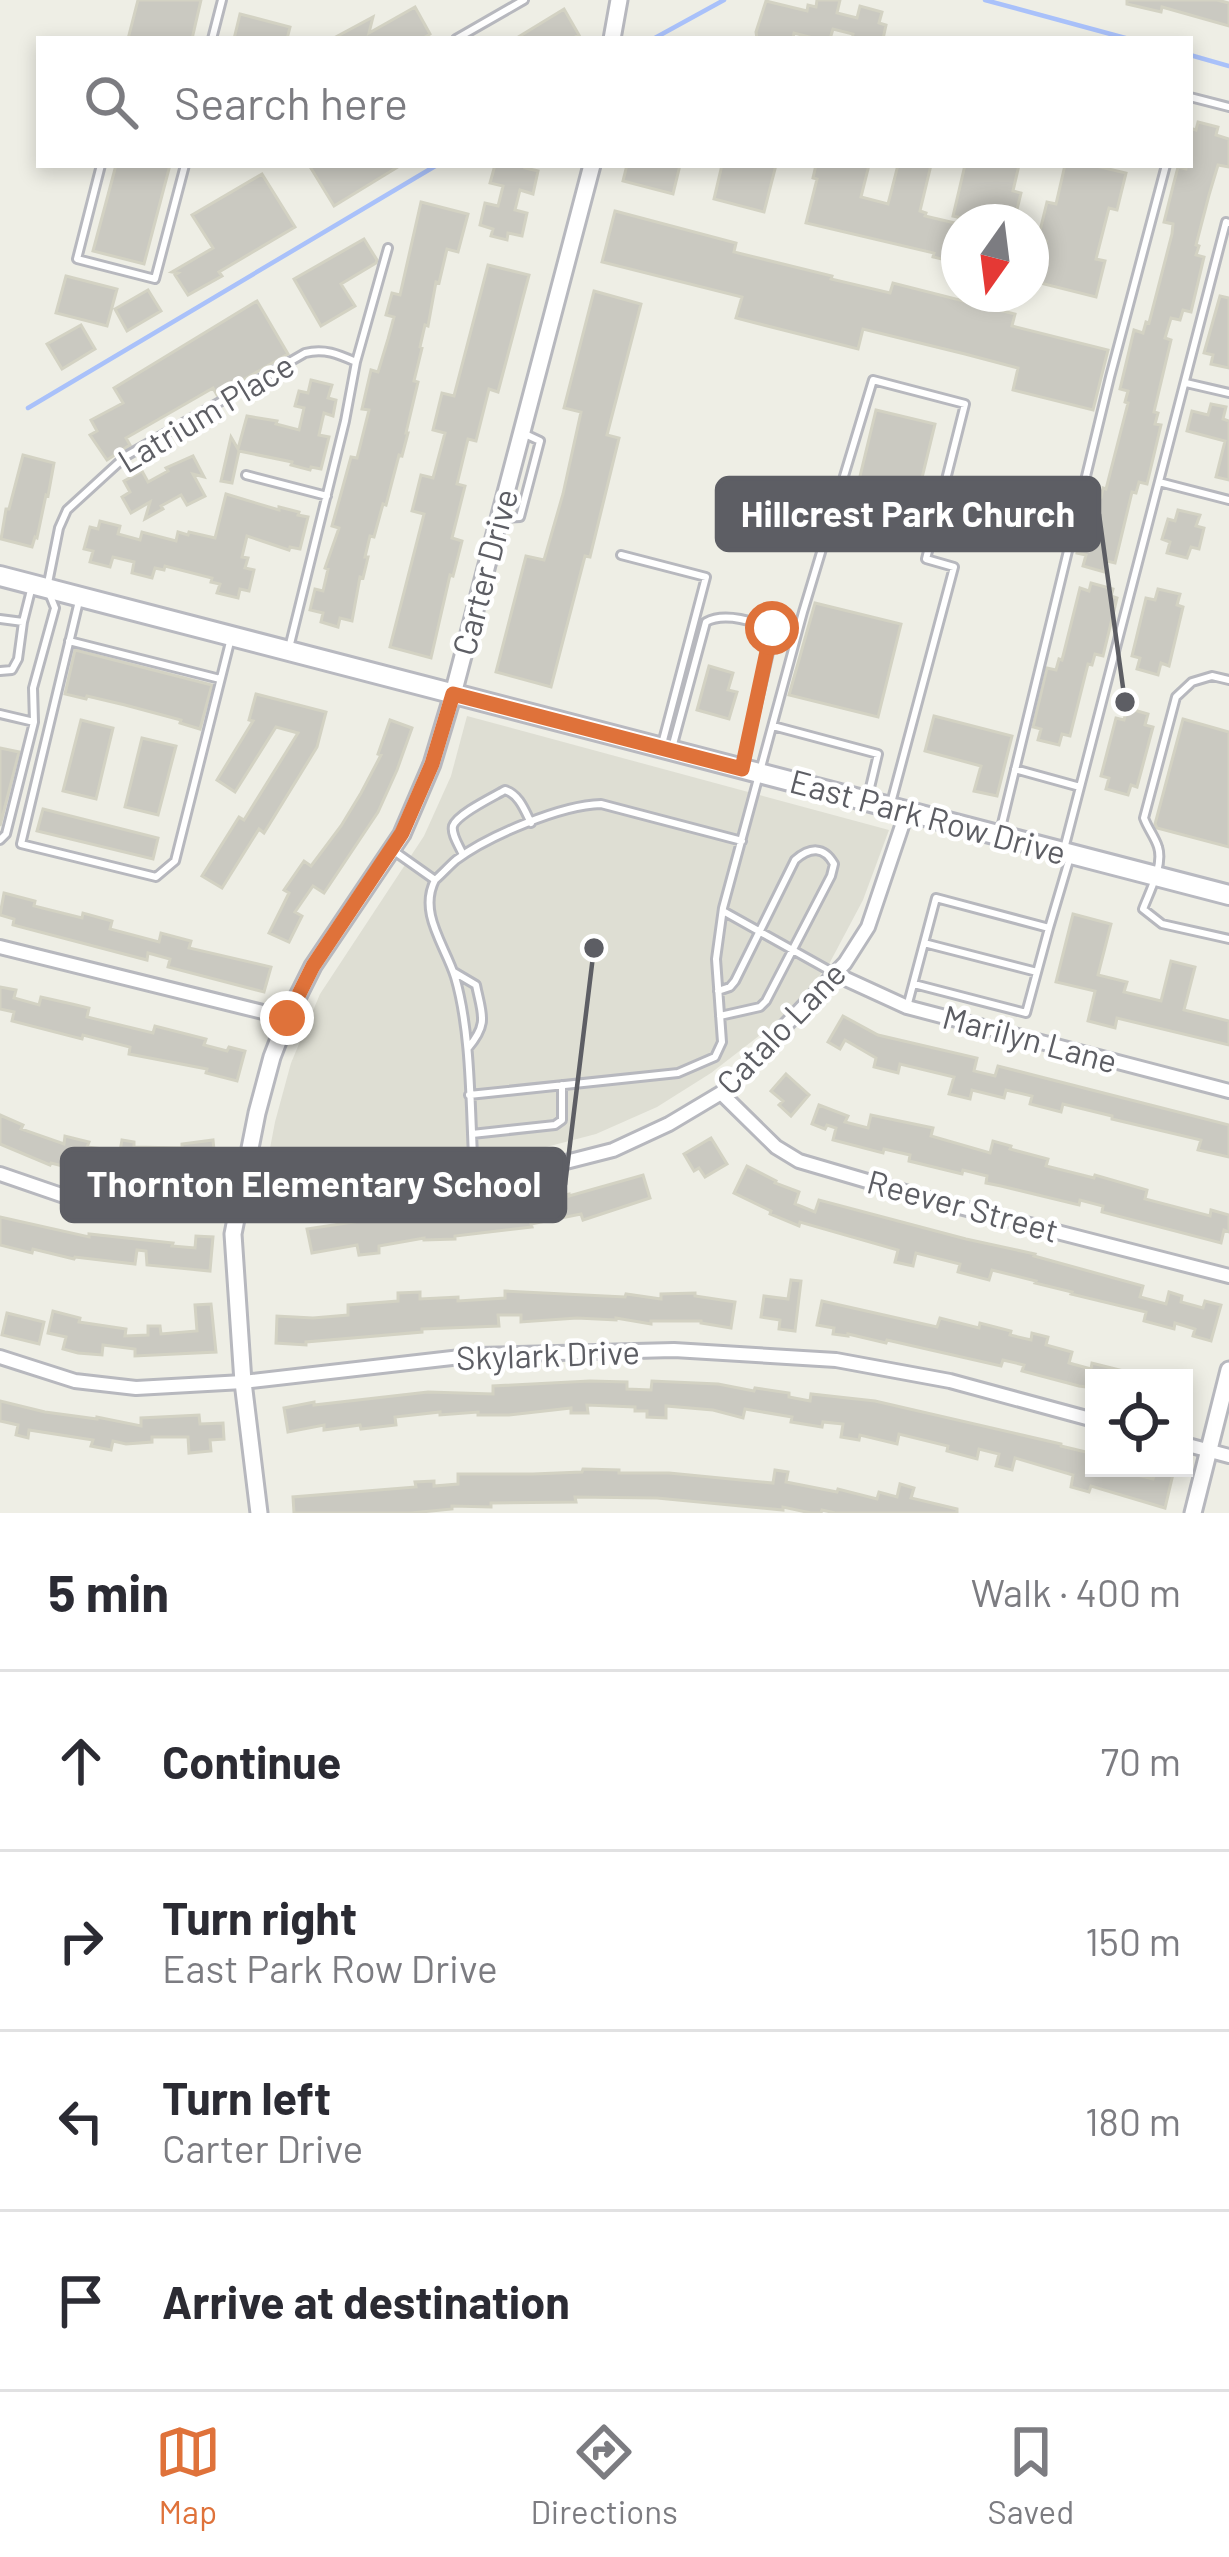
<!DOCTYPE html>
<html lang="en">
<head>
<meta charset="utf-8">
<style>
  body { margin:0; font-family:Barlow,sans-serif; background:#f2f2f3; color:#2b2b33 }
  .controls { position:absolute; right:36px; bottom:36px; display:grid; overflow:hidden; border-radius:0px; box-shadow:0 6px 18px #0003 }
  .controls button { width:108px; height:108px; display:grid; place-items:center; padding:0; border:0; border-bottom:3px solid #e1e1e2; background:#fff; color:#2b2b33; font:60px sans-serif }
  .compass { position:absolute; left:941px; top:204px; width:108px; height:108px; border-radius:50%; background:#fff; box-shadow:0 6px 18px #0003; rotate:194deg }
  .stop { position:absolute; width:36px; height:36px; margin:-27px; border:9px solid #df723a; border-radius:50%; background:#fff }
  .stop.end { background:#df723a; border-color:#fff; box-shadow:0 3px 12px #0008 }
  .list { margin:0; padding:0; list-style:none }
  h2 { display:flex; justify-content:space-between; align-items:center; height:156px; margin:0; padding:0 48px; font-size:51px }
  h2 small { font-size:39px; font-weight:400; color:#7c7c81 }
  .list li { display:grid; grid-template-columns:78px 1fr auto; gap:36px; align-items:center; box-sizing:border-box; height:180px; padding:0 48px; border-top:3px solid #e1e1e2 }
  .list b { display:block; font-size:45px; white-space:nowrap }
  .list p { margin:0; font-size:39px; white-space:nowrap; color:#7c7c81 }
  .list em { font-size:39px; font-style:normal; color:#7c7c81 }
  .icon { flex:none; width:66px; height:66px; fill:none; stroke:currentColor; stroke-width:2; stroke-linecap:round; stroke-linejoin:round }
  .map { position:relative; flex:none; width:1229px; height:1513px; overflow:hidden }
  .search { position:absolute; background:#fff; box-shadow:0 6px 18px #0003; left:36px; right:36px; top:36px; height:132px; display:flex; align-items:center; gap:30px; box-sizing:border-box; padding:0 42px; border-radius:0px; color:#7c7c81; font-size:45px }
  .sheet { height:876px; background:#fff }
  nav { display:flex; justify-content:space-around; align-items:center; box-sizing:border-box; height:168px; border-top:3px solid #e1e1e2; background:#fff; font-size:33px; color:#7c7c81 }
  nav a { display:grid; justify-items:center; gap:6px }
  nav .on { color:#df723a }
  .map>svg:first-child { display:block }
</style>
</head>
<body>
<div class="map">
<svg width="1229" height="1513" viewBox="0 0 1229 1513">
  <rect width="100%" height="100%" fill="#eeeee5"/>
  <!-- education -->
  <path fill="#deded3" d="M467 716 889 830 863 900 828 966 781 1019 711 1073 657 1107 596 1134 527 1152 264 1180 275 1122 291 1063 320 994 424 836 451 776Z"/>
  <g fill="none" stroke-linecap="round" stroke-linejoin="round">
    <!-- stream -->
    <path stroke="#a9c1fa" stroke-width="4.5" d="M985 0 1129 39
      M653 39 724 0
      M1190 55 1229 66
      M28 408 437 165"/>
  </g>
  <!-- building -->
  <path fill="#cac9c1" stroke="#d3d2c3" stroke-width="3" d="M138 0H201L192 39H128Z
    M817 0H840L837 13 857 18 860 6 882 12 879 23 886 25 883 39H852L853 34 833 29 830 39H817L794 33 793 39H757L756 32 766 1 807 11 808 5 816 7Z
    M1127 0H1217L1229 3V26L1162 7 1161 12 1127 4Z
    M415 7 430 34 422 39H332L373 17 369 33Z
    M564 9 579 35 571 39H515Z
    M240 14 290 27 287 39H234Z
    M1198 122 1218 127 1216 135 1229 139V167L1218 165 1209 195 1196 245 1199 246 1196 255 1204 257 1191 312 1183 310 1180 320 1171 318 1165 338 1171 340 1154 412 1158 413 1155 424 1161 425 1147 484 1139 482 1136 493 1132 492 1115 563 1107 561 1104 572 1083 566 1086 555 1077 553 1092 494 1101 497 1103 488 1106 489 1128 403 1125 402 1128 391 1120 389 1129 351 1134 330 1143 333 1146 322 1149 323 1172 234 1173 224 1164 222 1173 186 1178 167 1186 169 1187 165H1190V128L1196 130Z
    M116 165H170L144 264 93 251Z
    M309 165H401L334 206Z
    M495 165H526L525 168 538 171 533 194 520 190 515 210 527 213 522 236 508 233 507 240 491 236 493 229 480 225 485 203 498 206 503 186 490 183Z
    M627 165H680L673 194 623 181Z
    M722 165H776L764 212 714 199Z
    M816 165H869L861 197 888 204 898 165H931L920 211 926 213 925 216 959 224V263L933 257 934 253 806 223 817 179 813 178Z
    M965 165H1019L1013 191 1021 193 1014 222H980L953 216Z
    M1065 165H1092L1126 173 1117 210 1109 208 1096 259 1105 261 1096 297 1036 282 1046 241 1038 239 1047 202 1056 204Z
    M262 174 295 227 219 272 222 276 188 295 175 275 178 273 172 272 213 248 192 215Z
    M421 202 468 214 458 252 447 249 439 283 436 282 428 326 425 325 420 347 422 348 414 381 418 382 406 433H408L402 456 399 455 386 505 383 504 374 537 370 536 365 557H368L363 578 360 577 352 621 340 618 338 627 321 622 323 613 310 610 315 589 323 591 328 569 325 568 339 528 332 526 351 457 357 458 369 410 362 409 371 370 378 372 388 339 394 317 386 315 392 293 400 295Z
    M615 211 736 243 734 252 832 276 831 279 890 293 893 283 1015 314 1012 326 1108 350 1093 410 1013 390 1018 368 965 354 863 329 858 349 736 318 742 297 602 262Z
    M364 239 377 260 376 263 341 284 355 306 321 326 294 279Z
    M488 265 529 275 498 392 489 389 476 441 468 439 457 484 465 486 452 538 462 541 453 576 450 575 431 658 390 647 424 514 412 511 421 475 433 478 445 433 433 430 442 393 454 396Z
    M66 276 117 289 107 326 56 313Z
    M148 290 161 311 127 331 115 309Z
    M594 291 641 304 607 435 619 438 590 557 585 556 551 687 496 672 526 556 544 560 563 494 581 412 564 408Z
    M1220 296 1229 298V368L1211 364 1213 355 1204 353Z
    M257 301 288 354 217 395 213 388 126 438 130 445 107 460 90 435 97 431 91 420 123 403 114 388Z
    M81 325 95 349 62 369 47 344Z
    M311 380 332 385 328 398 336 400 333 416 324 413 319 435 329 437 321 469 311 467 310 470 291 465 292 462 239 451 232 483 221 481 231 437 238 449 247 416 277 421 276 424 299 430 304 408 295 406 299 391 308 393Z
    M1211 404 1226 407 1223 419 1229 421V480L1216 477 1225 441 1187 431 1192 411 1208 415Z
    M876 410 935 424 907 540 848 526Z
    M23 455 54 463 48 496 46 495 37 538 35 537 32 547 1 539 6 509H9Z
    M193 456 204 477 193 474 205 496 187 505 181 495 161 506 163 509 145 519 150 502 131 513 122 497 130 492 124 481 142 471 148 482 168 471 166 468Z
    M226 494 279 510V507L299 512 298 515 308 517 300 549 290 547 289 550 247 536 242 557 248 558 245 568 254 570 249 591 240 589 238 598 217 593 220 584 211 582 212 578 165 566 164 570 155 568 152 578 132 573 134 562 113 557 110 567 90 562 93 551 84 549 90 527 98 529 100 521 120 526 118 534 140 540 142 532 176 541 178 532 188 535 189 532 215 538Z
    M1178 510 1200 515 1196 526 1204 528 1199 549 1191 547 1187 558 1167 553 1170 542 1162 539 1168 519 1175 521Z
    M1091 583 1113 589 1111 596 1117 598 1103 656 1095 654 1092 665 1088 664 1070 736 1062 734 1059 745 1038 740 1041 729 1033 727 1047 668 1056 670 1059 659 1062 660 1080 588 1089 591Z
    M1158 589 1180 594 1177 605 1183 607 1169 666 1161 663 1158 675 1137 669 1140 658 1132 656 1146 598 1155 600Z
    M815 603 901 624 878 717 789 695Z
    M75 650 212 685 200 729 180 723 181 720 125 705 87 696 86 699 65 694Z
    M709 666 733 673 728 690 737 692 729 719 697 710Z
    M256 694 326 712 317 747 264 833 259 829 222 888 202 876 239 817 244 820 298 733 276 727 235 792 217 780 253 721 249 720Z
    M1127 708 1148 714 1145 725 1153 727 1137 787 1131 785 1128 795 1106 789 1109 778 1101 776 1116 718 1124 720Z
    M934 716 1012 736 997 796 974 791 981 766 925 751Z
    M1183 719 1229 732V847L1157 828 1155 824Z
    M81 720 113 728 96 799 63 791Z
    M390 720 412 728 397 770 378 812 324 893 313 886 295 912 302 916 289 942 269 933 289 893 284 890 304 861 311 866 341 826 361 793 381 755 378 754Z
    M142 738 176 746 158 815 125 807Z
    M0 748 19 752 0 826Z
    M43 809 158 838 153 859 37 831Z
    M4 893 35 901 34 906 82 918 83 913 112 921 110 929 159 942 161 933 191 941 189 948 271 967 264 992 168 967 170 959 148 953 147 960 13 925 14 919 0 915Z
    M1073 914 1111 924 1098 975 1127 982 1124 992 1161 1001 1171 961 1195 967 1184 1010 1229 1021V1045L1117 1018 1115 1028 1088 1021 1095 991 1056 982Z
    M0 987 16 990 14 998 39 1005 41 997 72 1004 89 1008 87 1017 153 1033 155 1026 206 1039 204 1045 227 1051 229 1047 245 1051 237 1081 206 1073 207 1069 129 1054 130 1047 83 1035 82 1039 12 1021 14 1012 0 1009Z
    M843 1016 878 1035 977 1058 974 1071 995 1076 998 1066 1229 1125V1157L1198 1150 1201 1140 1112 1119V1116L1063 1104 1061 1112 1030 1104 1032 1096 1006 1090 1004 1098 972 1090 970 1099 949 1094 954 1077 900 1064 898 1073 874 1067 876 1058 845 1040 840 1049 828 1042Z
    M786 1074 809 1095 791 1116 779 1105 783 1101 771 1091Z
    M819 1105 848 1116 845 1122 868 1128 871 1115 933 1128 931 1136 990 1153 993 1141 1011 1146 1010 1149 1048 1159 1046 1166 1094 1178 1095 1175 1147 1190 1145 1199 1210 1216 1211 1210 1229 1215V1232L1224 1230 1221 1243 1102 1212 1103 1206 1080 1200 1079 1205 1001 1186 986 1183 987 1176 963 1170 962 1174 909 1161 910 1155 884 1149 883 1153 833 1140 836 1128 827 1125 825 1129 812 1124Z
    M0 1115 23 1125 21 1129 64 1144 65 1136 89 1142 87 1147 120 1151 122 1140 134 1142V1147L182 1148V1144L213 1140 216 1170 171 1175V1177H156L157 1170H131L130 1178 86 1172 51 1163 50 1165 0 1144Z
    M711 1138 727 1164 705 1177 699 1168 694 1171 684 1154Z
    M747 1166 776 1181 775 1183 799 1192 795 1204 815 1212 819 1200 966 1239 1035 1254 1034 1256 1143 1286 1140 1297 1166 1304 1169 1292 1182 1296 1181 1302 1203 1308 1205 1301 1221 1305 1211 1341 1193 1336 1195 1329 1175 1323 1174 1329 1144 1321 1146 1312 1071 1294 1072 1292 1035 1283 1036 1281 992 1270 989 1280 958 1272 960 1264 916 1253 913 1266 895 1262 898 1250 800 1222 799 1226 770 1214 771 1211 734 1193Z
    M643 1175 650 1198 583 1220 581 1214 531 1224 532 1227 455 1236V1239L424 1240V1238L379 1246V1253L359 1255 357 1245 312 1253 307 1229 413 1213H477V1206L535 1201 569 1194V1196Z
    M0 1217 89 1237V1234L173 1243 172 1246 195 1248 196 1236 213 1237 210 1271 147 1265 146 1251 137 1250 135 1264 75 1257 74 1259 33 1249 32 1253 0 1245Z
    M791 1280 801 1281 795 1331 779 1329 780 1320 761 1317 764 1296 788 1299Z
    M505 1291 625 1297 626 1294 661 1299V1294L695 1293V1296L735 1302 731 1328 701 1323V1321H651V1324L616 1318V1320L577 1318 521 1322V1315H498L499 1326 422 1329V1332L306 1342V1345L276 1343 277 1316 313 1318 348 1315V1305L398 1301V1293L420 1292V1299L458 1297V1301L505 1298Z
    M822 1301 937 1327 940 1318 979 1328 980 1323 1011 1331 1010 1335 1031 1340 1032 1333 1048 1337 1046 1345 1072 1352 1069 1363 1091 1369 1092 1363 1136 1374 1135 1378H1094V1388L1079 1386 1022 1371 1024 1365 1003 1360 1001 1366 887 1340 886 1343 848 1334V1336L833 1334 834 1328 817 1325Z
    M211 1304 216 1352 135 1356V1349L103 1345 102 1355 78 1353 63 1349 66 1337 48 1333 53 1311 80 1318 79 1322 126 1329 125 1336 148 1335V1326H160L161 1334 197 1331 195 1305Z
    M7 1313 44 1322 39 1344 2 1335Z
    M590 1381 627 1382V1389L651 1390 652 1381 718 1384 754 1391 755 1388 789 1393V1397L810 1401 811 1394 875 1401 1061 1444V1446L1094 1454V1468H1135L1133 1474 1153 1479 1156 1470 1173 1474 1165 1508 1091 1486 1089 1492 1071 1487 1073 1475 1015 1458 1012 1470 996 1466 999 1454 979 1449 977 1459 947 1451 948 1446 899 1434 897 1444 860 1435 859 1440 841 1437 843 1424 823 1422 822 1427 791 1422 792 1417 745 1409 743 1418 713 1410 666 1406V1418L647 1417V1411H635V1407L587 1405 588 1413H571V1408L509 1415H478V1412L440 1415V1412L395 1417 396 1425 361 1429 360 1425 324 1430V1425L288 1432 284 1408 314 1402V1405L428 1392 493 1394V1386Z
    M0 1401 45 1412 97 1419V1417L141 1426V1418L199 1415 200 1424 223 1423 224 1439 210 1440 211 1451 189 1453 188 1437H152V1442L126 1444 113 1441 111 1450 91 1446 93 1440 29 1430 28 1438 16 1435 18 1425 0 1421Z
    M583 1469 619 1470V1473H669L773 1483 775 1470 788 1472 786 1482 837 1492 838 1489 877 1499 879 1492 897 1497 900 1484 914 1488 911 1498 957 1509V1513H835L822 1510 821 1513H811L783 1507V1510L657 1498 575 1497 576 1502 491 1503V1507L452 1506V1509L411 1513H294L293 1497 416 1487 415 1482 434 1481V1486L458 1484V1474H533L582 1472Z"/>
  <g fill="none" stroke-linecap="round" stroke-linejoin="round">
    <defs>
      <path id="service" d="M212 39 222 0
        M456 39 524 0
        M1190 97 1229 107
        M101 165 77 259 155 279 185 165
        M356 362 388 248
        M1186 383 1229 393
        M246 475 327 496
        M1159 482 1229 500
        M503 518 520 517 540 441 525 434
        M621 555 706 577 662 744
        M79 601 21 844 156 877 175 861 230 642
        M0 619 23 622 31 590
        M69 641 220 679
        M0 671 12 670 18 659 23 622
        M1229 680 1212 676 1192 682 1176 697 1144 818C1148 829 1155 837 1158 847 1164 865 1149 893 1143 909L1162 924 1229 939
        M0 714 34 722
        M773 726 878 754 868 796
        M672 748 706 622C724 612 757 621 774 631L743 765
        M1015 769 1080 787
        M1000 832 1110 377 1166 165
        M0 840 6 834 34 722 33 688 55 608 47 588 59 528 67 510 126 456 305 353C324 348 338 354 356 362L345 421 289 648
        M1064 849 1226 222 1229 223
        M394 851 435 880C418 913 445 945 455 977 472 1034 470 1114 474 1174
        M463 855C460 847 451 835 453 826 457 814 493 797 505 790 519 794 525 811 531 823
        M435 880C442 874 449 866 456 860 488 836 561 805 601 804L742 841
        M723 911 832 972
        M924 943 1037 972
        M454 972 476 985C482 1015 489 1023 468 1048
        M914 984 1026 1013 1049 928
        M718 991 730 987 735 981 795 860C810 847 824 846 834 864L831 876 766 1001 760 1007 720 1016
        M907 1007 936 898 1049 928 1070 857
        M469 1095 678 1073 715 1057 722 1042 716 959 723 908 803 612 873 380 965 404 926 559 954 567 891 803
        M472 1134 555 1125 562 1120V1085"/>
      <path id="minor" d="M0 947 287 1018
        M835 974 907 1007 1229 1091
        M721 1093 776 1147 799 1161 932 1200 1229 1276
        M0 1174 70 1198 111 1203 242 1195 380 1179 474 1174 562 1163 613 1150 669 1124 721 1093 845 963 868 927 907 811
        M0 1357 75 1381 136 1388 243 1382 478 1355 674 1350 836 1360 950 1381 1094 1420
        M1184 1444 1229 1456"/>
      <path id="tertiary" d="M612 39 619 0
        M259 1513 243 1382 233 1234 257 1113 272 1057 287 1018 313 966 402 834 432 764 453 694 592 165
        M1193 1513 1229 1370"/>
      <path id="secondary" d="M0 576 1229 895"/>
    </defs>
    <!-- service casing -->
    <use href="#service" stroke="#b7b8be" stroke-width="12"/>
    <!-- minor casing -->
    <use href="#minor" stroke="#b7b8be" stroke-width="18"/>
    <!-- tertiary casing -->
    <use href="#tertiary" stroke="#b7b8be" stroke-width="21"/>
    <!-- secondary casing -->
    <use href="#secondary" stroke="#b8b9c0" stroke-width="24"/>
    <!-- service -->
    <use href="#service" stroke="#fff" stroke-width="6"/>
    <!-- minor -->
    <use href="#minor" stroke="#fff" stroke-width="12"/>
    <!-- tertiary -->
    <use href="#tertiary" stroke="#fff" stroke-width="15"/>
    <!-- secondary -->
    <use href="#secondary" stroke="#fff" stroke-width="18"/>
  </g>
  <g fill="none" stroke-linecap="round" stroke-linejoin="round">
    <!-- route -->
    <path stroke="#df723a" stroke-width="15" d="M287 1018 313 966 402 833 432 764 453 694 742 769 772 628"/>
  </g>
  <g text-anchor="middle" stroke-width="9" stroke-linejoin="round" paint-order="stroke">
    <!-- street labels -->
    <g font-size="33" fill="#5d5e64" stroke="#fff">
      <text transform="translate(206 413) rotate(-31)" y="12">Latrium Place</text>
      <text transform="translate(485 572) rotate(-75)" y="12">Carter Drive</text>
      <text transform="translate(928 817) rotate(15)" y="12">East Park Row Drive</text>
      <text transform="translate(781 1028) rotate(-46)" y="12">Catalo Lane</text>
      <text transform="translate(1030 1039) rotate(15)" y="12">Marilyn Lane</text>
      <text transform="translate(963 1206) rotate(15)" y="12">Reever Street</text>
      <text transform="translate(548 1355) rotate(-2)" y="12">Skylark Drive</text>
    </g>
  </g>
  <!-- callouts -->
  <path fill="none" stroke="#5d5e64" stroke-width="4.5" d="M1125 702L1099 514M594 948L565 1185"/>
  <g fill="#5d5e64" stroke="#fff" stroke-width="4.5">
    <circle cx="1125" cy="702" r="12"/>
    <circle cx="594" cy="948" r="12"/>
  </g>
  <g fill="#5d5e64" stroke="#5d5e64" stroke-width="4.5">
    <rect x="717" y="478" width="382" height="72" rx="12"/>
    <rect x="62" y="1149" width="503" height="72" rx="12"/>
  </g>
  <g font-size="36" text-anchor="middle" font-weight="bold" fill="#fff">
    <text x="908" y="527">Hillcrest Park Church</text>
    <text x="314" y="1197">Thornton Elementary School</text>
  </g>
</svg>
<div class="controls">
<button><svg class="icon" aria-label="locate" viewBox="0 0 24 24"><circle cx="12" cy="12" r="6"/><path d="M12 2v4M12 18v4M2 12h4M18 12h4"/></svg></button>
</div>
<svg class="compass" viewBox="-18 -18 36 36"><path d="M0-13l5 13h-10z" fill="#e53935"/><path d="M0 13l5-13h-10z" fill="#7c7c81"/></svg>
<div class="stop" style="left:772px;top:628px"></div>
<div class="stop end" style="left:287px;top:1018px"></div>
<div class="search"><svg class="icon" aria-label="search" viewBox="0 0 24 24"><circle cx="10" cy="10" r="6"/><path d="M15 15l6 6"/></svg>Search here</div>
</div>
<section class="sheet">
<h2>5 min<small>Walk · 400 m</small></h2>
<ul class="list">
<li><svg class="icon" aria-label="ahead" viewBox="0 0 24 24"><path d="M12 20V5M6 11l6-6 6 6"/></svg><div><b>Continue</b></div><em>70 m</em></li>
<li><svg class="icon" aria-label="right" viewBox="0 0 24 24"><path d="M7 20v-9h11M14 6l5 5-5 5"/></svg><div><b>Turn right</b><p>East Park Row Drive</p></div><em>150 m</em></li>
<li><svg class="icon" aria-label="left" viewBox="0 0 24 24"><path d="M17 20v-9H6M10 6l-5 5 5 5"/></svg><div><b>Turn left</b><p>Carter Drive</p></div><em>180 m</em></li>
<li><svg class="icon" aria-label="arrive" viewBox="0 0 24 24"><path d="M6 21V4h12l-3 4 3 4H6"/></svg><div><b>Arrive at destination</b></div></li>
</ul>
</section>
<nav>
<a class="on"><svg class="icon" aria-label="map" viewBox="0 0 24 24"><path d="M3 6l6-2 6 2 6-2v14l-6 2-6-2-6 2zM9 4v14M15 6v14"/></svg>Map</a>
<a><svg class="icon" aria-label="directions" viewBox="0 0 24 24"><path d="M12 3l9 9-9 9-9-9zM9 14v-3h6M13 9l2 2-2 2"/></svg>Directions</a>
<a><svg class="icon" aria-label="saved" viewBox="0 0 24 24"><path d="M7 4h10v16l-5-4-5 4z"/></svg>Saved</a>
</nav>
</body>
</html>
